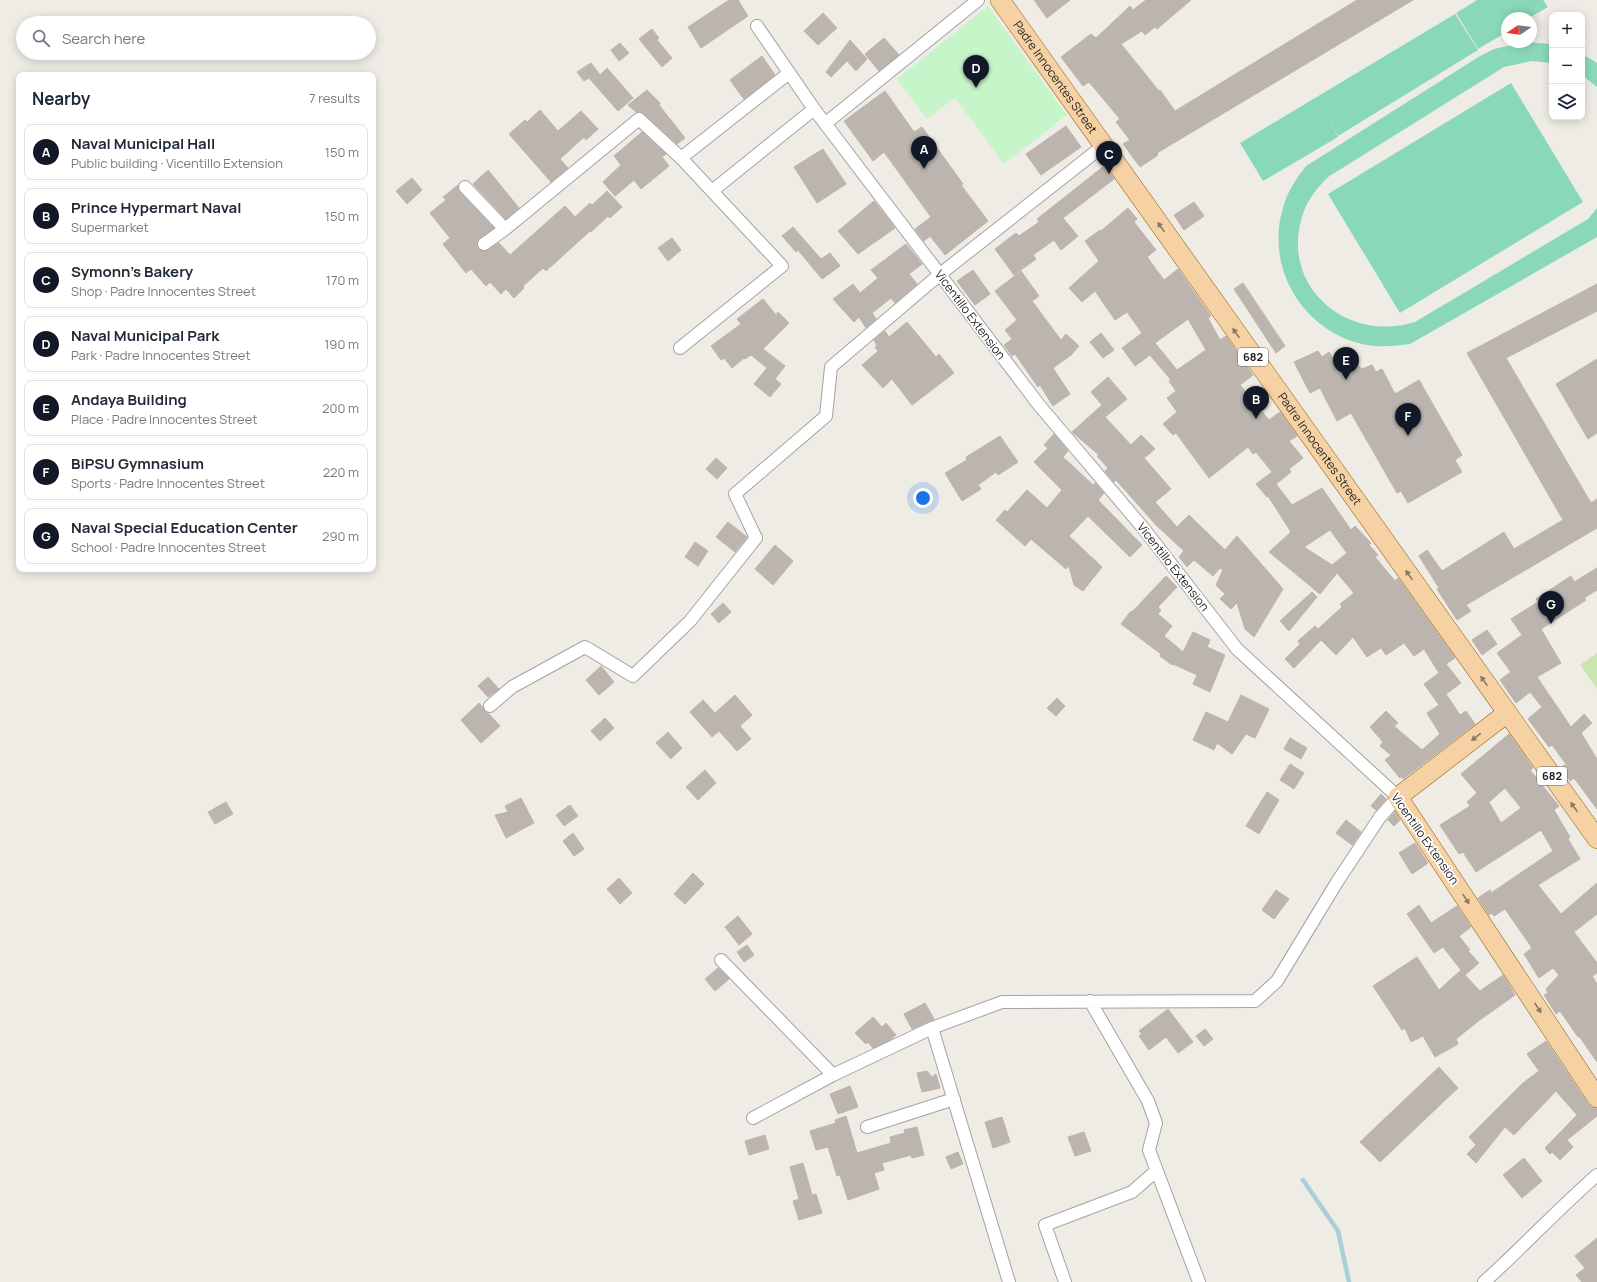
<!DOCTYPE html>
<html lang="en">
<head>
<meta charset="utf-8">
<style>
  body { margin:0; font-family:Manrope,sans-serif; background:#f6f6f7; color:#1f2937 }
  .controls { position:absolute; right:12px; top:12px; display:grid; overflow:hidden; border-radius:8px; box-shadow:0 2px 10px #0003 }
  .controls button { width:36px; height:36px; display:grid; place-items:center; padding:0; border:0; border-bottom:1px solid #e0e1e3; background:#fff; color:#1f2937; font:20px sans-serif }
  .compass { position:absolute; left:1501px; top:12px; width:36px; height:36px; border-radius:50%; background:#fff; box-shadow:0 2px 10px #0003; rotate:257deg }
  .you { position:absolute; left:923px; top:498px; width:14px; height:14px; margin:-10px; border:3px solid #fff; border-radius:50%; background:#1a73e8; box-shadow:0 0 0 6px #1a73e833 }
  .badge { display:grid; place-items:center; width:26px; height:26px; border-radius:50%; background:#111827; color:#fff; font-size:13px; font-weight:700 }
  .pin { position:absolute; translate:-50% -33px; filter:drop-shadow(0 1px 2px #0008) }
  .pin::after { content:''; position:absolute; top:21px; width:14px; height:12px; background:inherit; clip-path:polygon(0 0,100% 0,50% 100%) }
  .list { margin:0; padding:0; list-style:none }
  h2 { display:flex; justify-content:space-between; align-items:center; height:52px; margin:0; padding:0 16px; font-size:17px }
  h2 small { font-size:13px; font-weight:400; color:#747a83 }
  .list li { display:grid; grid-template-columns:26px 1fr auto; gap:12px; align-items:center; box-sizing:border-box; height:56px; margin:0 8px 8px; padding:0 8px; border:1px solid #e0e1e3; border-radius:8px }
  .list b { display:block; font-size:15px; white-space:nowrap }
  .list p { margin:0; font-size:13px; white-space:nowrap; color:#747a83 }
  .list em { font-size:13px; font-style:normal; color:#747a83 }
  .icon { flex:none; width:22px; height:22px; fill:none; stroke:currentColor; stroke-width:2; stroke-linecap:round; stroke-linejoin:round }
  .map { position:relative; flex:none; width:1597px; height:1282px; overflow:hidden }
  .search { position:absolute; background:#fff; box-shadow:0 2px 10px #0003; left:16px; top:16px; width:360px; height:44px; display:flex; align-items:center; gap:10px; box-sizing:border-box; padding:0 14px; border-radius:22px; color:#747a83; font-size:15px }
  .panel { position:absolute; background:#fff; box-shadow:0 2px 10px #0003; left:16px; top:72px; width:360px; height:500px; border-radius:8px }
  .map>svg:first-child { display:block }
</style>
</head>
<body>
<div class="map">
<svg width="1597" height="1282" viewBox="0 0 1597 1282">
  <rect width="100%" height="100%" fill="#efece5"/>
  <!-- grass -->
  <path fill="#cae5af" d="M1597 653V689L1580 665Z"/>
  <!-- park -->
  <path fill="#c6f5c9" d="M988 6 1067 115 1004 164 955 98 927 119 897 79Z"/>
  <!-- pitch -->
  <path fill="#89d8b9" d="M1477 0H1543L1548 7 1529 18H1507V32L1478 49 1456 13Z
    M1455 14 1478 50 1338 136 1327 117 1338 137 1263 181 1240 143Z
    M1525 42 1552 44V63L1532 61 1504 67 1328 177C1318 187 1309 198 1304 211 1277 283 1344 344 1415 322L1588 219 1597 208V237L1410 344C1394 346 1378 348 1362 344 1302 330 1265 267 1283 208 1287 192 1296 179 1306 166L1480 56 1494 49Z
    M1582 54 1597 63V87L1582 75Z
    M1511 83 1583 202 1400 313 1328 194Z"/>
  <g fill="none" stroke-linecap="round" stroke-linejoin="round">
    <!-- stream -->
    <path stroke="#a9cfd9" stroke-width="4.5" d="M1303 1180 1338 1231 1349 1282"/>
  </g>
  <!-- building -->
  <path fill="#bcb5af" stroke="#bfb3a9" fill-rule="evenodd" d="M729 0H738L748 16 701 48 688 27Z
    M1034 0H1070L1047 18Z
    M1146 0H1191L1157 29 1155 27 1145 35 1142 31 1121 44 1159 91 1160 90 1175 111 1357 0H1413L1157 153 1158 155 1140 167 1123 144 1130 140 1116 122 1120 119 1089 82 1083 86 1061 57 1091 34 1096 38 1130 6 1133 10Z
    M823 13 837 28 818 45 804 31Z
    M652 29 659 38 657 40 672 58 662 67 639 39Z
    M884 38 899 55 879 71 865 54Z
    M850 40 867 59 856 71 847 61 831 77 826 72Z
    M620 43 629 53 619 61 611 50Z
    M762 56 775 75 744 99 730 80Z
    M591 63 600 75 607 68 633 98 618 111 589 78 584 81 577 72Z
    M647 90 660 103 659 105 685 138 677 144 644 114 636 112 628 105Z
    M885 91 914 132 922 127 963 184 961 185 988 221 945 255 930 236 924 241 915 229 931 217 884 152 873 161 844 121Z
    M540 110 558 131 581 111 598 129 586 140 584 137 560 159 568 168 551 182 509 134 525 120 527 122Z
    M1066 126 1081 147 1041 175 1026 154Z
    M642 132 666 154 662 157 669 166 641 189 634 180 615 196 603 182 621 165 614 156Z
    M823 149 846 184 817 203 794 167Z
    M1104 166 1114 179 1063 218 1078 236 1061 250 1054 240 1033 255 1036 259 1014 275 995 249 1016 233 1019 236 1039 222 1037 219Z
    M488 170 519 208 506 219 473 184Z
    M412 178 422 190 407 204 396 191Z
    M458 185 460 192 494 228 477 241 478 249 485 251 499 243 510 255 565 206 575 217 590 203 592 205 607 191 622 207 610 218 608 216 591 232 590 231 546 271 543 268 523 286 524 288 514 298 506 289 501 294 490 282 486 286 471 269 466 273 443 244 450 238 430 213 446 200 443 197Z
    M874 201 895 228 858 254 838 231Z
    M1194 202 1204 216 1184 230 1174 215Z
    M1128 208 1137 219 1134 222 1156 250 1147 257 1164 280 1178 269 1211 316 1208 318 1220 340 1226 336 1253 375 1240 385 1269 420 1280 412 1297 436 1289 441 1303 458 1289 469 1291 472 1276 484 1292 505 1322 488 1351 530 1355 526 1371 543 1369 545 1378 555 1375 557 1395 581 1398 578 1455 658 1446 664 1461 683 1446 694 1460 715 1466 711 1475 724 1403 779 1401 776 1400 778 1385 760 1391 755 1380 746 1383 742 1370 727 1386 711 1398 723 1394 726 1422 750 1440 734 1427 713 1439 705 1424 684 1439 673 1424 649 1414 656 1404 643 1386 655 1381 648 1367 657 1353 637 1336 655 1321 640 1294 668 1285 659 1300 644 1298 641 1315 626 1318 629 1342 607 1340 604 1354 593 1337 573 1320 594 1269 552 1291 532 1268 496 1267 497 1256 484 1272 472 1256 452 1253 454 1248 447 1209 478 1176 433 1173 435 1163 424 1177 412 1167 398 1176 391 1169 381 1171 380 1150 355 1135 366 1122 348 1142 333 1127 312 1115 320 1095 291 1082 302 1069 288 1099 261 1085 241 1100 230 1101 231ZM1188 319 1206 350 1177 370 1155 343ZM1330 530 1347 553 1332 565 1304 547Z
    M793 227 821 259 830 253 840 266 822 279 798 250 796 252 782 236Z
    M672 238 681 250 668 261 658 248Z
    M906 244 922 264 909 274 917 284 895 303 891 298 872 313 876 319 866 328 859 317 854 322 833 299 853 284 860 293 878 278 871 270Z
    M973 270 990 294 975 305 957 281Z
    M1021 271 1039 296 1032 301 1061 340 1066 334 1079 346 1071 355 1053 368 1070 394 1053 406 1040 385 1038 387 1015 354 1012 356 1004 345 1012 339 1005 330 1017 320 995 291Z
    M1243 283 1285 346 1276 353 1234 289Z
    M1597 284V311L1506 358 1591 503 1597 499V528L1466 605 1471 611 1457 620 1437 589 1439 588 1419 556 1427 550 1442 571 1504 532 1514 549 1563 520 1467 353Z
    M763 299 776 315 778 312 789 323 763 349 785 366 775 379 781 384 770 397 754 384 767 368 751 355 745 359 744 358 732 368 724 358 721 360 711 346 741 324 737 319Z
    M907 322 936 357 939 354 954 373 912 405 892 379 883 388 862 365 878 351 875 347 877 346 874 340 885 331 889 337Z
    M1101 333 1114 350 1103 358 1090 342Z
    M1318 351 1322 357 1329 352 1335 362 1345 358 1351 359 1362 369 1372 365 1376 372 1382 369 1395 394 1419 380 1462 455 1455 460 1462 472 1408 503 1401 491 1397 493 1351 413 1337 421 1320 388 1310 393 1294 362Z
    M1597 359V433L1588 439 1556 384Z
    M1108 377 1127 399 1105 417 1131 445 1141 435 1155 449 1144 458 1171 489 1155 502 1177 527 1189 515 1225 550 1237 536 1283 589 1254 637 1245 629 1237 603 1231 609 1220 599 1225 594 1216 585 1223 570 1220 568 1213 576 1194 560 1187 567 1179 557 1184 551 1156 525 1116 480 1114 482 1105 471 1108 468 1097 456 1099 455 1072 432 1102 405 1091 392Z
    M1054 434 1068 451 1063 457 1093 485 1095 483 1104 493 1098 500 1142 545 1130 557 1088 516 1069 536 1102 567 1083 591 1074 585 1069 566 1066 569 1031 539 1025 546 996 520 1005 510 1007 512 1027 490 1047 508 1062 490 1034 462 1048 448 1044 445Z
    M1000 436 1018 462 998 475 996 472 978 485 981 489 962 501 945 473 967 460 966 457Z
    M716 458 727 468 717 479 706 469Z
    M728 522 747 537 735 552 716 537Z
    M695 542 708 551 698 566 685 557Z
    M775 545 793 561 773 585 755 569Z
    M1597 568V590L1584 598 1586 600 1541 629 1561 663 1537 677 1571 727 1584 714 1592 723 1581 733 1597 759V809L1574 778 1570 781 1561 768 1566 764 1552 745 1549 747 1528 719 1542 707 1530 692 1516 703 1500 680 1511 672 1497 653 1522 635 1511 619 1538 602 1536 599 1571 576 1574 582Z
    M1166 576 1177 587 1158 607 1161 610 1158 614 1172 626 1164 636 1183 652 1193 632 1210 640 1207 647 1225 655 1210 692 1193 684 1197 675 1173 664 1172 665 1160 656 1161 654 1121 624 1131 611 1132 612Z
    M1312 592 1317 597 1289 631 1280 621Z
    M723 603 731 612 719 623 711 614Z
    M1487 630 1497 644 1482 655 1472 640Z
    M601 666 614 682 599 695 586 680Z
    M488 677 499 689 488 697 478 686Z
    M735 695 752 715 740 726 751 739 737 751 719 731 712 737 690 712 703 700 715 713Z
    M1241 695 1269 709 1255 738 1246 734 1232 754 1217 743 1214 750 1193 740 1206 712 1228 722Z
    M1057 698 1065 706 1056 716 1047 708Z
    M479 703 500 726 481 743 461 720Z
    M605 718 614 728 600 741 591 731Z
    M668 732 682 748 671 759 656 743Z
    M1509 734 1533 768 1530 770 1559 806 1554 810 1570 837 1568 839 1580 859 1538 885 1561 914 1597 883V914L1574 932 1597 963V973L1592 976 1597 984V1062L1579 1036 1578 1037 1560 1011 1556 1014 1544 995 1548 993 1546 989 1559 975 1553 968 1539 978 1524 954 1532 948 1505 909 1494 916 1492 913 1489 915 1478 898 1490 890 1491 893 1553 851 1541 830 1476 872 1463 852 1459 854 1440 825 1470 806 1467 802 1477 793 1461 774ZM1505 788 1521 808 1501 823 1489 802Z
    M1290 738 1307 748 1301 759 1284 749Z
    M1290 764 1304 773 1294 789 1280 780Z
    M705 770 716 783 698 800 686 787Z
    M1267 792 1279 800 1259 834 1246 826Z
    M1381 794 1386 799 1376 810 1371 806Z
    M521 798 534 823 506 838 495 815 508 812 505 806Z
    M226 802 233 814 215 824 208 812Z
    M570 805 578 816 564 826 556 815Z
    M1395 812 1400 820 1394 826 1388 820Z
    M1346 820 1361 832 1352 845 1336 833Z
    M573 833 584 849 574 856 563 841Z
    M1415 843 1428 863 1412 874 1399 853Z
    M693 873 704 884 685 904 674 894Z
    M619 878 632 893 620 904 607 889Z
    M1276 890 1289 899 1274 919 1262 910Z
    M1419 905 1431 923 1457 906 1471 927 1459 936 1470 950 1468 951 1479 963 1465 975 1480 991 1503 975 1515 995 1477 1022 1456 1039 1458 1044 1435 1057 1423 1036 1411 1042 1405 1028 1402 1030 1373 986 1417 957 1439 990 1461 970 1443 947 1434 953 1407 914Z
    M738 916 752 934 739 945 725 927Z
    M747 945 754 955 744 962 737 952Z
    M718 968 729 979 715 991 705 979Z
    M925 1003 934 1019 912 1029 904 1014Z
    M1168 1009 1193 1042 1178 1053 1166 1037 1149 1050 1139 1036 1142 1034 1139 1031Z
    M873 1017 882 1027 886 1023 896 1035 890 1040 873 1048 868 1042 866 1044 855 1033Z
    M1205 1029 1213 1039 1204 1046 1196 1036Z
    M1546 1041 1588 1104 1597 1109V1116L1567 1140 1573 1147 1560 1160 1552 1152 1550 1154 1545 1148 1577 1115 1556 1091 1514 1135 1505 1127 1476 1163 1467 1154 1476 1145 1469 1137 1523 1083 1539 1071 1527 1054Z
    M1439 1067 1458 1088 1380 1162 1360 1142Z
    M927 1071 932 1077 936 1074 940 1088 922 1092 917 1073Z
    M850 1086 858 1107 838 1114 830 1094Z
    M846 1116 857 1153 891 1143 890 1137 905 1133 904 1130 917 1127 924 1155 912 1158 911 1155 882 1163 884 1170 874 1173 879 1189 848 1200 840 1175 837 1176 828 1147 816 1150 810 1131 836 1123 835 1120Z
    M1002 1117 1010 1142 993 1148 985 1122Z
    M1084 1132 1091 1151 1075 1156 1068 1137Z
    M765 1135 769 1149 749 1155 745 1141Z
    M958 1152 963 1164 951 1169 946 1157Z
    M1524 1158 1542 1181 1522 1198 1503 1175Z
    M803 1163 812 1195 816 1194 822 1213 799 1220 793 1201 799 1199 790 1167Z
    M1597 1238V1282H1582L1576 1275 1585 1268 1575 1256Z"/>
  <g fill="none" stroke-linecap="round" stroke-linejoin="round">
    <defs>
      <path id="minor" d="M826 123 978 0
        M681 158 789 73
        M465 187 505 229
        M712 191 814 109
        M484 244 505 229 639 119 681 158 782 266 680 348
        M490 706 512 687 585 647 633 676 690 621 756 538 735 494 826 416 831 367 939 275 1103 146
        M721 960 833 1075
        M1090 1001 1148 1101 1156 1123 1149 1150 1199 1282
        M932 1028 1009 1282
        M753 1118 833 1075 932 1028 1002 1002 1255 1001 1277 981 1337 882 1380 817 1398 797 1237 649 1144 529 1039 405 814 109 757 26
        M867 1127 954 1099
        M1065 1282 1045 1225 1132 1192 1156 1171
        M1484 1282C1523 1247 1558 1209 1597 1175"/>
      <g id="primary">
        <path id="s1" d="M1000 0 1597 839"/>
        <path d="M1507 713 1398 797 1597 1098"/>
      </g>
    </defs>
    <!-- minor casing -->
    <use href="#minor" stroke="#a3a3a3" stroke-width="14"/>
    <!-- primary casing -->
    <use href="#primary" stroke="#8e610b" stroke-width="20"/>
    <!-- minor -->
    <use href="#minor" stroke="#fff" stroke-width="12"/>
    <!-- primary -->
    <use href="#primary" stroke="#f5d1a4" stroke-width="19"/>
  </g>
  <!-- one-way arrows -->
  <defs><path id="oneway-solid" d="M-6-.8H1V-3.2L6.5 0L1 3.2V.8H-6Z"/></defs>
  <g fill="#8a7862">
    <use href="#oneway-solid" transform="translate(1161 227) rotate(-125)"/>
    <use href="#oneway-solid" transform="translate(1236 333) rotate(-125)"/>
    <use href="#oneway-solid" transform="translate(1409 575) rotate(-125)"/>
    <use href="#oneway-solid" transform="translate(1484 681) rotate(-125)"/>
    <use href="#oneway-solid" transform="translate(1476 737) rotate(142)"/>
    <use href="#oneway-solid" transform="translate(1574 807) rotate(-126)"/>
    <use href="#oneway-solid" transform="translate(1466 899) rotate(57)"/>
    <use href="#oneway-solid" transform="translate(1538 1008) rotate(57)"/>
  </g>
  <g text-anchor="middle" stroke-width="3.5" stroke-linejoin="round" paint-order="stroke">
    <!-- shield labels -->
    <g fill="#fff" stroke="#626262" stroke-width="1">
      <rect x="1238" y="348" width="30" height="18" rx="3"/>
      <rect x="1537" y="767" width="30" height="18" rx="3"/>
    </g>
    <g font-size="11" font-weight="bold" fill="#1f1f1f">
      <text x="1253" y="361">682</text>
      <text x="1552" y="780">682</text>
    </g>
    <!-- street labels -->
    <g font-size="12" fill="#1f1f1f" stroke="#fff">
      <text dy="4" stroke="none"><textPath href="#s1" startOffset="95">Padre Innocentes Street</textPath></text>
      <text transform="translate(970 315) rotate(53)" y="4">Vicentillo Extension</text>
      <text dy="4" stroke="none"><textPath href="#s1" startOffset="551">Padre Innocentes Street</textPath></text>
      <text transform="translate(1173 567) rotate(52)" y="4">Vicentillo Extension</text>
      <text transform="translate(1425 839) rotate(55)" y="4">Vicentillo Extension</text>
    </g>
  </g>
</svg>
<div class="controls">
<button>+</button>
<button>−</button>
<button><svg class="icon" aria-label="layers" viewBox="0 0 24 24"><path d="M12 4l9 5-9 5-9-5zM3 14l9 5 9-5"/></svg></button>
</div>
<svg class="compass" viewBox="-18 -18 36 36"><path d="M0-13l5 13h-10z" fill="#e53935"/><path d="M0 13l5-13h-10z" fill="#747a83"/></svg>
<div class="you"></div>
<div class="pin badge" style="left:924px;top:169px">A</div>
<div class="pin badge" style="left:1256px;top:419px">B</div>
<div class="pin badge" style="left:1109px;top:174px">C</div>
<div class="pin badge" style="left:976px;top:88px">D</div>
<div class="pin badge" style="left:1346px;top:380px">E</div>
<div class="pin badge" style="left:1408px;top:436px">F</div>
<div class="pin badge" style="left:1551px;top:624px">G</div>
<div class="search"><svg class="icon" aria-label="search" viewBox="0 0 24 24"><circle cx="10" cy="10" r="6"/><path d="M15 15l6 6"/></svg>Search here</div>
<section class="panel">
<h2>Nearby<small>7 results</small></h2>
<ul class="list">
<li><span class="badge">A</span><div><b>Naval Municipal Hall</b><p>Public building · Vicentillo Extension</p></div><em>150 m</em></li>
<li><span class="badge">B</span><div><b>Prince Hypermart Naval</b><p>Supermarket</p></div><em>150 m</em></li>
<li><span class="badge">C</span><div><b>Symonn's Bakery</b><p>Shop · Padre Innocentes Street</p></div><em>170 m</em></li>
<li><span class="badge">D</span><div><b>Naval Municipal Park</b><p>Park · Padre Innocentes Street</p></div><em>190 m</em></li>
<li><span class="badge">E</span><div><b>Andaya Building</b><p>Place · Padre Innocentes Street</p></div><em>200 m</em></li>
<li><span class="badge">F</span><div><b>BiPSU Gymnasium</b><p>Sports · Padre Innocentes Street</p></div><em>220 m</em></li>
<li><span class="badge">G</span><div><b>Naval Special Education Center</b><p>School · Padre Innocentes Street</p></div><em>290 m</em></li>
</ul>
</section>
</div>
</body>
</html>
